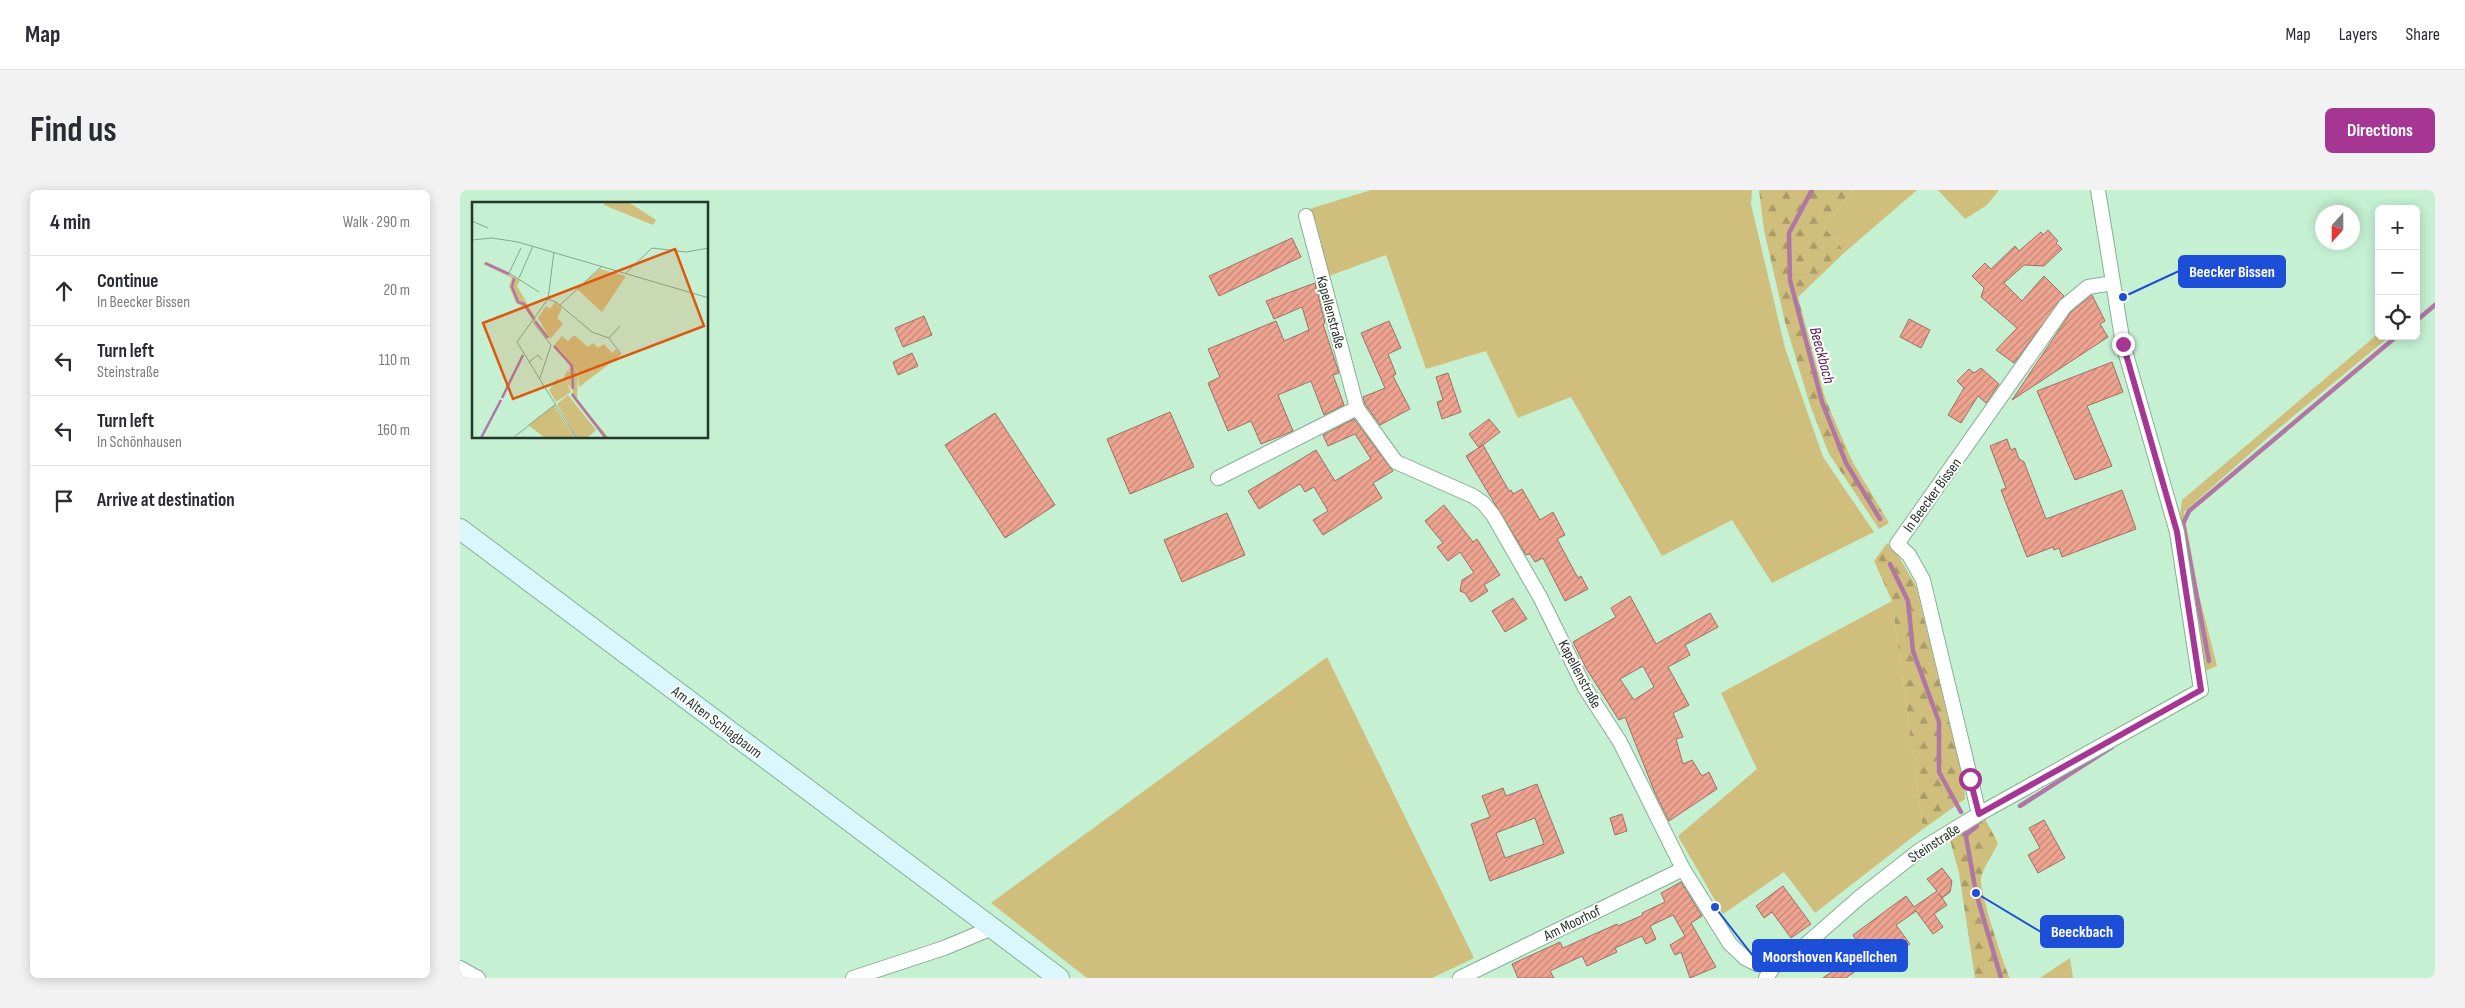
<!DOCTYPE html>
<html lang="en">
<head>
<meta charset="utf-8">
<style>
  body { margin:0; font-family:"Sofia Sans Condensed",sans-serif; background:#f2f2f3; color:#2b2b33 }
  .controls { position:absolute; right:15px; top:15px; display:grid; overflow:hidden; border-radius:8px; box-shadow:0 2px 12px #0003 }
  .controls button { width:45px; height:45px; display:grid; place-items:center; padding:0; border:0; border-bottom:1px solid #e1e1e2; background:#fff; color:#2b2b33; font:25px sans-serif }
  .compass { position:absolute; left:1855px; top:15px; width:45px; height:45px; border-radius:50%; background:#fff; box-shadow:0 2px 12px #0003; rotate:201deg }
  .stop { position:absolute; width:15px; height:15px; margin:-11px; border:4px solid #a53693; border-radius:50%; background:#fff }
  .stop.end { background:#a53693; border-color:#fff; box-shadow:0 1px 5px #0008 }
  .list { margin:0; padding:0; list-style:none }
  h2 { display:flex; justify-content:space-between; align-items:center; height:65px; margin:0; padding:0 20px; font-size:21px }
  h2 small { font-size:16px; font-weight:400; color:#7c7c81 }
  .list li { display:grid; grid-template-columns:32px 1fr auto; gap:15px; align-items:center; box-sizing:border-box; height:70px; padding:0 20px; border-top:1px solid #e1e1e2 }
  .list b { display:block; font-size:19px; white-space:nowrap }
  .list p { margin:0; font-size:16px; white-space:nowrap; color:#7c7c81 }
  .list em { font-size:16px; font-style:normal; color:#7c7c81 }
  .icon { flex:none; width:28px; height:28px; fill:none; stroke:currentColor; stroke-width:2; stroke-linecap:round; stroke-linejoin:round }
  .map { position:relative; flex:none; width:1975px; height:788px; overflow:hidden; border-radius:8px }
  header { display:flex; align-items:center; gap:30px; box-sizing:border-box; height:70px; padding:0 25px; background:#fff; border-bottom:1px solid #e1e1e2 }
  header strong { font-size:24px }
  nav { display:flex; gap:28px; margin-inline-start:auto; font-size:18px }
  .intro { display:flex; align-items:center; justify-content:space-between; box-sizing:border-box; height:120px; padding:0 30px }
  h1 { margin:0; font-size:35px }
  .button { padding:12px 22px; border-radius:8px; background:#a53693; color:#fff; font-size:18px; font-weight:700 }
  main { display:flex; gap:30px; padding:0 30px }
  aside { flex:1; background:#fff; border-radius:8px; box-shadow:0 2px 12px #0003 }
  .map>svg:first-child { display:block }
</style>
</head>
<body>
<header>
<strong>Map</strong>
<nav><a>Map</a><a>Layers</a><a>Share</a></nav>
</header>
<div class="intro"><h1>Find us</h1><a class="button">Directions</a></div>
<main>
<aside>
<h2>4 min<small>Walk · 290 m</small></h2>
<ul class="list">
<li><svg class="icon" aria-label="ahead" viewBox="0 0 24 24"><path d="M12 20V5M6 11l6-6 6 6"/></svg><div><b>Continue</b><p>In Beecker Bissen</p></div><em>20 m</em></li>
<li><svg class="icon" aria-label="left" viewBox="0 0 24 24"><path d="M17 20v-9H6M10 6l-5 5 5 5"/></svg><div><b>Turn left</b><p>Steinstraße</p></div><em>110 m</em></li>
<li><svg class="icon" aria-label="left" viewBox="0 0 24 24"><path d="M17 20v-9H6M10 6l-5 5 5 5"/></svg><div><b>Turn left</b><p>In Schönhausen</p></div><em>160 m</em></li>
<li><svg class="icon" aria-label="arrive" viewBox="0 0 24 24"><path d="M6 21V4h12l-3 4 3 4H6"/></svg><div><b>Arrive at destination</b></div></li>
</ul>
</aside>
<div class="map">
<svg width="1975" height="788" viewBox="0 0 1975 788">
  <defs>
    <pattern id="forest-firs" width="22" height="20" patternUnits="userSpaceOnUse" patternTransform="scale(1.25)"><rect width="22" height="20" fill="#d0be7c"/><path d="M5 1l3.5 6h-7zM16 11l3.5 6h-7z" fill="#a99b66"/></pattern>
    <pattern id="building-hatch" width="6" height="6" patternUnits="userSpaceOnUse" patternTransform="scale(1.25)"><rect width="6" height="6" fill="#efa491"/><path d="M-1 1l2-2M0 6l6-6M5 7l2-2" fill="none" stroke="#c18677"/></pattern>
  </defs>
  <rect width="100%" height="100%" fill="#c5f0d2"/>
  <!-- green -->
  <path fill="#d0be7c" d="M911 0H1292L1291 14 1325 158 1363 267 1414 342 1312 393 1272 330 1202 366 1111 207 1058 228 1026 161 966 179 926 65 869 86 846 20Z
    M1393 0H1457L1385 62 1364 37Z
    M1478 0H1539L1527 15 1505 29Z
    M1919 143V146H1930L1812 244 1724 322 1739 405 1757 476 1743 482 1720 325 1722 310Z
    M1432 411 1463 639 1355 723 1324 682 1263 724 1218 646 1297 579 1261 503Z
    M867 467 1014 768 972 788H627L531 713Z
    M1610 768 1613 788H1580Z"/>
  <!-- forest -->
  <path fill="url(#forest-firs)" d="M1299 0H1393L1364 37 1385 62 1338 107 1365 208 1392 271 1429 333 1419 339 1369 264 1350 215 1325 132 1304 40Z
    M1427 353 1435 360 1456 396 1504 594 1505 609 1463 639 1432 411 1414 371Z
    M1517 619 1525 629 1538 653C1533 665 1524 675 1521 688 1519 700 1544 776 1550 788H1515L1499 683 1487 639Z"/>
  <g fill="none" stroke-linecap="round" stroke-linejoin="round">
    <!-- stream -->
    <path stroke="#b177a4" stroke-width="4.5" d="M1352 0 1329 43 1330 90 1362 212 1386 273 1420 329
      M1956 131 1975 115
      M1430 374 1448 411 1453 461 1479 532V582L1501 622
      M1749 471 1723 334 1729 321 1937 146
      M1560 616 1652 557
      M1505 641 1516 703 1541 788
      M1506 645 1517 636"/>
  </g>
  <!-- building -->
  <path fill="url(#building-hatch)" stroke="#9d7064" fill-rule="evenodd" d="M1588 40 1598 51 1596 53 1602 59 1584 76 1564 75 1544 93 1562 111 1584 86 1604 106 1554 173 1536 160 1557 138 1521 107 1524 98 1512 86 1525 73 1531 79 1555 56 1559 61 1581 42 1583 45Z
    M832 48 841 67 759 106 749 86Z
    M855 93 865 133 863 134 879 183 873 185 884 215 864 225 851 191 818 205 833 241 801 254 791 231 768 241 748 193 760 187 748 159 816 131 824 151 849 140 842 117 814 129 806 111Z
    M1632 105 1645 131 1640 134 1648 147 1552 210 1611 122Z
    M464 126 472 145 443 157 435 138Z
    M1449 129 1470 140 1461 158 1440 147Z
    M929 131 941 158 928 164 936 184 933 186 950 219 920 235 905 214 903 207 925 198 901 143Z
    M452 163 458 176 438 185 433 172Z
    M1652 172 1663 202 1627 216 1652 276 1615 290 1577 201Z
    M1521 178 1539 194 1526 213 1518 206 1501 233 1488 225 1504 198 1497 191 1509 179 1514 183Z
    M988 183 1001 222 982 229 977 212 983 210 976 187Z
    M710 222 734 277 670 304 647 249Z
    M535 223 595 315 545 348 485 255Z
    M894 229 933 281 913 293 922 308 863 345 853 330 868 321 854 297 845 302 840 294 799 319 788 301 856 260 875 291 911 269 895 244 868 256 863 245Z
    M1029 229 1040 242 1019 258 1009 244Z
    M1547 249 1551 260 1555 258 1559 269 1564 272 1586 329 1662 300 1676 339 1602 367 1599 358 1594 360 1593 357 1567 367 1541 300 1546 298 1530 256Z
    M1023 255 1049 301 1051 300 1053 304 1062 299 1080 330 1093 322 1105 345 1097 349 1118 388 1121 386 1128 399 1105 411 1083 368 1075 372 1070 364 1066 365 1006 266Z
    M984 315 1013 352 1017 349 1040 385 1024 395 1028 401 1011 412 1005 403 1000 401 1002 390 1014 383 1000 362 988 371 977 357 983 353 965 331Z
    M767 323 785 365 722 392 704 350Z
    M1170 406 1196 454 1250 423 1258 437 1225 455 1230 465 1208 477 1229 515 1213 523 1223 547 1216 549 1223 574 1232 570 1242 586 1249 582 1257 599 1209 631 1195 603 1165 527 1159 530 1126 478 1113 452 1156 427 1151 418ZM1183 476 1194 497 1174 510 1160 489Z
    M1053 408 1067 429 1045 442 1032 421Z
    M1077 594 1104 663 1030 691 1011 634 1030 627 1022 606 1043 598 1046 606ZM1075 628 1084 654 1045 668 1036 643Z
    M1162 624 1167 641 1155 645 1150 628Z
    M1584 630 1605 668 1578 683 1568 665 1580 658 1569 638Z
    M1482 678 1492 691 1490 702 1482 708 1479 704 1487 715 1474 724 1483 737 1473 744 1456 721 1436 735 1450 754 1438 763 1432 755 1386 788H1363L1391 768 1385 759 1396 750 1393 745 1446 706 1454 717 1477 701 1467 689Z
    M1221 692 1242 726 1231 733 1256 777 1230 788 1221 762 1215 765 1210 755 1225 746 1213 725 1190 736 1196 749 1186 754 1182 746 1155 758 1157 762 1127 776 1122 766 1090 781 1094 788H1058L1052 774 1100 752 1103 758 1157 734 1158 736 1183 725 1182 723 1205 712 1201 703Z
    M1323 696 1351 734 1331 748 1312 722 1304 728 1296 716Z"/>
  <g fill="none" stroke-linecap="round" stroke-linejoin="round">
    <defs>
      <path id="minor" d="M846 26 897 218 936 272 1013 306 1023 313 1033 325 1080 407 1125 498 1160 552 1223 679 1270 754 1285 768 1297 774 1314 776
        M758 288 897 218
        M1519 624 1463 390 1449 365 1437 354 1605 116 1628 97 1653 93
        M0 778 18 788
        M393 788 484 758 532 738
        M1000 788 1223 679
        M1306 788 1314 776 1326 772 1400 707 1460 660 1519 624 1741 500 1717 342 1663 154 1638 0"/>
      <path id="secondary" d="M0 339 599 788"/>
    </defs>
    <!-- minor casing -->
    <use href="#minor" stroke="#86af94" stroke-width="16"/>
    <!-- secondary casing -->
    <use href="#secondary" stroke="#86af94" stroke-width="22"/>
    <!-- minor -->
    <use href="#minor" stroke="#fff" stroke-width="14"/>
    <!-- secondary -->
    <use href="#secondary" stroke="#daf7fd" stroke-width="20"/>
  </g>
  <g fill="none" stroke-linecap="round" stroke-linejoin="round">
    <!-- route -->
    <path stroke="#a53693" stroke-width="6" d="M1510 589 1519 624 1741 500 1717 342 1663 154"/>
  </g>
  <g text-anchor="middle" stroke-width="4" stroke-linejoin="round" paint-order="stroke">
    <!-- street labels -->
    <g font-size="15" fill="#25362a" stroke="#fff">
      <text transform="translate(871 122) rotate(75)" y="5">Kapellenstraße</text>
      <text transform="translate(1472 305) rotate(-54)" y="5">In Beecker Bissen</text>
      <text transform="translate(1120 484) rotate(62)" y="5">Kapellenstraße</text>
      <text transform="translate(257 532) rotate(37)" y="5">Am Alten Schlagbaum</text>
      <text transform="translate(1474 653) rotate(-33)" y="5">Steinstraße</text>
      <text transform="translate(1112 733) rotate(-26)" y="5">Am Moorhof</text>
    </g>
    <!-- water labels -->
    <g font-size="16" font-style="italic" fill="#5a1450" stroke="#fff">
      <text transform="translate(1363 165) rotate(75)" y="6">Beeckbach</text>
    </g>
  </g>
  <!-- overview -->
  <g transform="translate(12 12)">
    <rect width="236" height="236" fill="#c5f0d2"/>
    <path d="M133 0H156L184 18 181 23 132 3ZM128 67 154 74 130 110 105 87ZM83 100 90 106 85 116 91 122 78 137 66 116 74 104 78 107ZM102 133 116 145 121 141 126 146 132 142 140 151 144 147 149 153 107 185 106 170 82 143 90 134 96 139ZM95 169 98 171 95 181 99 190 84 200 77 188 85 177 90 179ZM96 193 124 228 115 236H104L85 202ZM82 203 103 236H73L56 223Z" fill="#d0be7c"/>
    <path d="M14 60 48 78 45 84 64 117 62 120 53 106 44 101 37 84 40 76 11 62ZM81 144 89 149 106 171 105 198 137 236H132L99 194 101 189 95 181 98 163Z" fill="#d0be7c"/>
    <path fill="none" stroke="#b177a4" stroke-width="2.5" d="M13 61 37 72M42 76 40 85 46 100 52 102 62 117M63 119 76 136M82 144 100 164 101 187M100 192 134 236M30 196 51 153M9 236 29 198"/>
    <path fill="none" stroke="#85a68f" stroke-width="1" d="M0 19 16 26M0 38 20 36 46 40 237 96M49 46 37 71 67 90M82 50 76 97 45 140 104 236M153 72 180 46 214 50 237 46M47 76 61 44M76 97 84 100 120 130 137 136 149 152M88 103 129 65M61 120 79 143 68 176M137 136 148 124M57 160 66 153 70 158M41 236 84 202"/>
    <path fill="#de570e" fill-opacity="0.15" stroke="#de570e" stroke-width="2.5" d="M203 47 232 124 41 197 11 121Z"/>
    <rect width="236" height="236" fill="none" stroke="#25362a" stroke-width="2.5"/>
  </g>
  <!-- callouts -->
  <path fill="none" stroke="#1d4ed8" stroke-width="2" d="M1663 107L1719 81M1516 703L1581 742M1255 717L1293 766"/>
  <g fill="#1d4ed8" stroke="#fff" stroke-width="2">
    <circle cx="1663" cy="107" r="5"/>
    <circle cx="1516" cy="703" r="5"/>
    <circle cx="1255" cy="717" r="5"/>
  </g>
  <g fill="#1d4ed8" stroke="#1d4ed8" stroke-width="2">
    <rect x="1719" y="66" width="106" height="31" rx="5"/>
    <rect x="1581" y="726" width="82" height="31" rx="5"/>
    <rect x="1293" y="750" width="154" height="31" rx="5"/>
  </g>
  <g font-size="16" text-anchor="middle" font-weight="bold" fill="#fff">
    <text x="1772" y="87">Beecker Bissen</text>
    <text x="1622" y="747">Beeckbach</text>
    <text x="1370" y="772">Moorshoven Kapellchen</text>
  </g>
</svg>
<div class="controls">
<button>+</button>
<button>−</button>
<button><svg class="icon" aria-label="locate" viewBox="0 0 24 24"><circle cx="12" cy="12" r="6"/><path d="M12 2v4M12 18v4M2 12h4M18 12h4"/></svg></button>
</div>
<svg class="compass" viewBox="-18 -18 36 36"><path d="M0-13l5 13h-10z" fill="#e53935"/><path d="M0 13l5-13h-10z" fill="#7c7c81"/></svg>
<div class="stop" style="left:1510px;top:589px"></div>
<div class="stop end" style="left:1663px;top:154px"></div>
</div>
</main>
</body>
</html>
